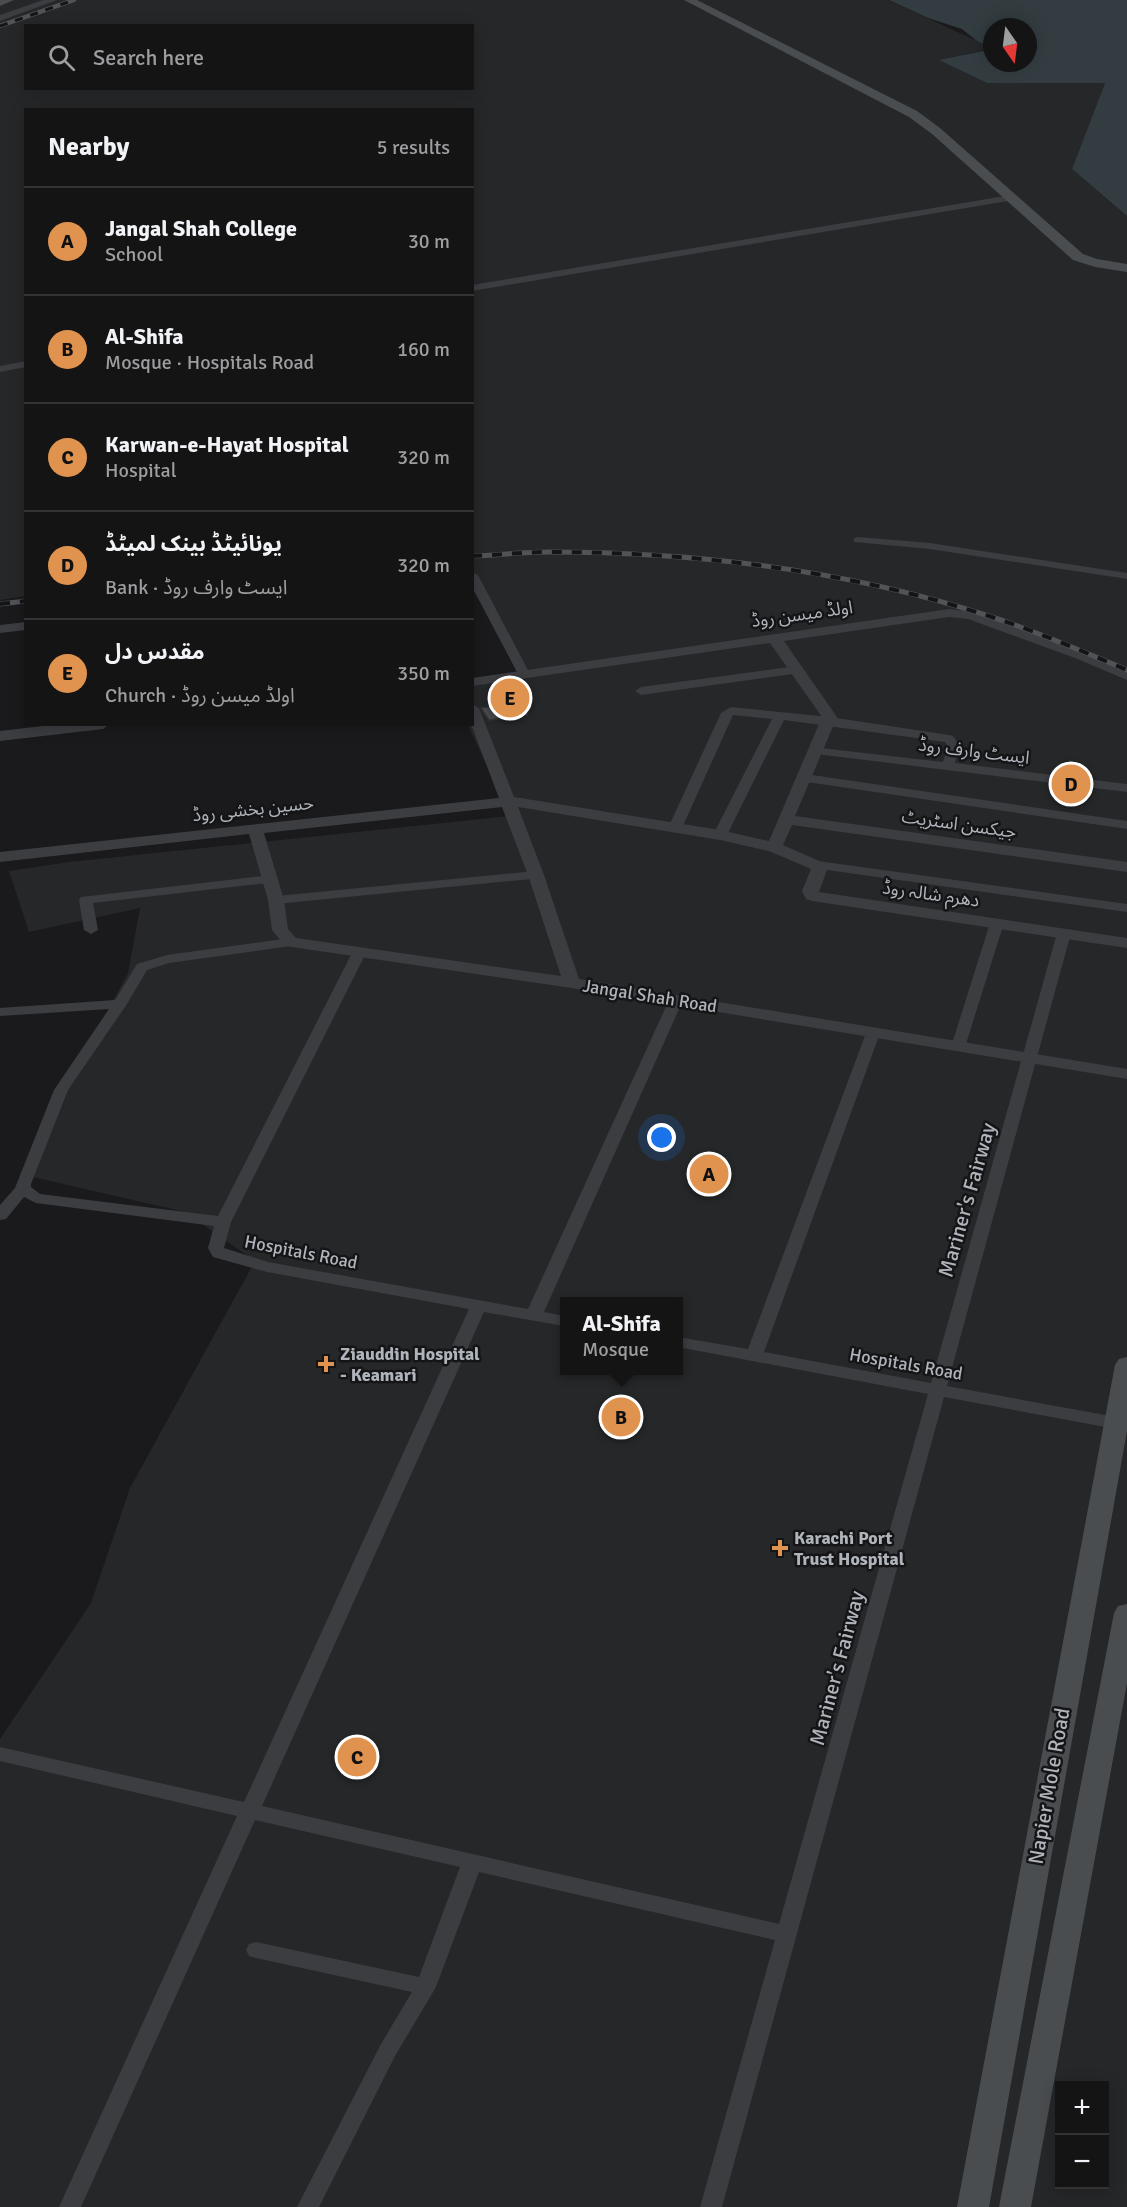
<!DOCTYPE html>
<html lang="en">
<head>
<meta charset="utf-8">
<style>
  body { margin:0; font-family:Signika,"Noto Sans Arabic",sans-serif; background:#212122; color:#f1f3f6 }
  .controls { position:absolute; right:18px; bottom:18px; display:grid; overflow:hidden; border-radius:0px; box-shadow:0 3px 15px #0003 }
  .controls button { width:54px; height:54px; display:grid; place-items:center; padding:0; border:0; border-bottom:2px solid #333334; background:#141415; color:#f1f3f6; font:30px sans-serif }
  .compass { position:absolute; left:983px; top:18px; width:54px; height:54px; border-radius:50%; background:#141415; box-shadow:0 3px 15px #0003; rotate:166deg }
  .you { position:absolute; left:662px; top:1138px; width:21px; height:21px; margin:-15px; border:4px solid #fff; border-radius:50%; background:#1a73e8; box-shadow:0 0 0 9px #1a73e833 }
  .badge { display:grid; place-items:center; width:39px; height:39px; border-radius:50%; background:#df934f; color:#111; font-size:20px; font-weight:700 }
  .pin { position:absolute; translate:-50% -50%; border:3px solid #fff; box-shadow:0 2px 6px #0006 }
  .popup { position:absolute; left:560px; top:1297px; width:123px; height:78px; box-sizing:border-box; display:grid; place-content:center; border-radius:0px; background:#141415; filter:drop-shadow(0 2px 4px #0005); font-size:20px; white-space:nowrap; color:#9d9ea0 }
  .popup b { font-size:22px; color:#f1f3f6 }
  .popup::after { content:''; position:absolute; left:50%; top:100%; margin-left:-12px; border:12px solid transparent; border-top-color:#141415 }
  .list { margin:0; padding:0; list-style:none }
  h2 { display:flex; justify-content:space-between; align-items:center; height:78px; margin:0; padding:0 24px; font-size:26px }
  h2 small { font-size:20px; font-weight:400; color:#9d9ea0 }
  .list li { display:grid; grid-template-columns:39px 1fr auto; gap:18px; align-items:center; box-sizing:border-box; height:108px; padding:0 24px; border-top:2px solid #333334 }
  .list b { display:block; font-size:22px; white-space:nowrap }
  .list p { margin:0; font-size:20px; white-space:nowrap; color:#9d9ea0 }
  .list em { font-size:20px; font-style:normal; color:#9d9ea0 }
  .icon { flex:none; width:33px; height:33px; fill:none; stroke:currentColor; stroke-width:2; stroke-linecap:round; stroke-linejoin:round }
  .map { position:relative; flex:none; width:1127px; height:2207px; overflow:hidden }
  .search { position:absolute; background:#141415; box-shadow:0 3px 15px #0003; left:24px; top:24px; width:450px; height:66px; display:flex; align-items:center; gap:15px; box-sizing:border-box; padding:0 21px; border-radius:0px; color:#9d9ea0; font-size:22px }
  .panel { position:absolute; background:#141415; box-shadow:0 3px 15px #0003; left:24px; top:108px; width:450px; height:618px; border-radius:0px }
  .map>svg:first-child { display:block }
</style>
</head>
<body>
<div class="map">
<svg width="1127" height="2207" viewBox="0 0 1127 2207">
  <rect width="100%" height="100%" fill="#1a1a1c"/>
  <!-- built -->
  <path fill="#262729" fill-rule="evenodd" d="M0 0H888L992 48 940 60 987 83H1105L1072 169 1127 216V2207H0V1739L91 1603 130 1488 255 1261 185 1212 20 1174 128 973 140 908 29 932 9 871 69 862 510 816 468 725 472 724 473 683 519 676 473 587 472 110H26L25 596 0 600ZM26 26H472V88H26ZM564 1302H678V1370H564ZM1060 2086H1104V2184H1060Z"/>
  <!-- water -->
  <path fill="#333d41" d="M889 0H1127V216L1072 169 1105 83H987L939 60 992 49V63H1028V27H992V48L977 41 962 29 928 18Z"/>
  <!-- building -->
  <path fill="#494b4e" stroke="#343538" stroke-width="1.5" d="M515 688 528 715 489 720 481 708 503 705 496 691Z"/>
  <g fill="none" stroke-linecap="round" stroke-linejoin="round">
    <!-- minor -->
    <path fill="#3b3d41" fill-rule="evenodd" d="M1011 195 1014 196V200L472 291V285Z
      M26 361V367L0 372V366Z
      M858 537 930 543 1127 573V579L930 549 854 542V538Z
      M472 572 478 575 530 674 528 677 524 678 518 674 472 587Z
      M26 622V630L0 633V625Z
      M797 666 803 670 801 673 641 695 635 691 641 687Z
      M731 707 830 717 949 735 953 736 960 746 955 763 1127 784V792L816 754 810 750 812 747 943 762 948 746 945 742 784 720 727 835 720 839 713 835 772 719 733 715 682 828 675 832 670 831 668 828 721 713Z
      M805 774 1127 821V829L800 781 799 778 800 775Z
      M818 861 1127 904V912L813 868 811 865 813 862Z
      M536 871 541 872 543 875 541 878 276 904 269 900 276 896Z
      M271 875 276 876 278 879 276 882 93 903 98 930 91 934 84 930 79 900 81 897Z
      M997 919 1004 923 965 1047 958 1051 953 1050 951 1047 990 923Z
      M1064 929 1071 933 947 1386 1127 1419V1431L944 1397 722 2207H700L775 1940 479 1872 436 1987 395 2056 319 2207H297L381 2044 412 1992 256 1958 249 1956 246 1950 249 1944 256 1942 419 1977 460 1867 255 1820 81 2207H59L237 1816 0 1761V1747L244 1802 469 1309 267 1272 213 1257 208 1248 214 1226 36 1203 24 1197 6 1219 0 1220V1205L15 1188 54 1090 109 1009 0 1016V1008L115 1000 137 964 167 955 291 938 296 939 298 942 291 946 169 963 147 970 127 1004 68 1090 31 1184V1187L40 1194 218 1216 352 953 359 949 364 950 366 953 231 1222 224 1248 268 1262 528 1309 669 1000 676 996 681 997 683 1000 544 1312 564 1316V1326L484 1312 262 1806 779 1924 928 1394 678 1347V1337L748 1349 866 1033 873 1029 880 1033 764 1352 931 1383 1057 933Z"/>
    <!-- tertiary -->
    <path fill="#3b3d41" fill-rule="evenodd" d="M43 0H57L0 21V15Z
      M949 609 975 612 1085 652 1127 671V680L1075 658 968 619 949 617 784 641 837 717 795 816 1127 862V872L792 825 783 845 826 864 828 867 819 892 1127 938V948L812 901 806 899 802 891 811 869 769 851 720 840 518 807 544 875 579 979 1127 1069V1079L572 988 285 946 272 930 268 900 249 834 0 862V852L499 798 471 724 472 704 479 708 514 797 720 830 769 841 822 717 770 643 472 686V678ZM502 807 528 875 561 976 296 938 288 929 284 900 264 833Z
      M60 724H110L103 729 0 741V731Z"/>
    <!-- secondary -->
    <path fill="#4a4d50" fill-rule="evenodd" d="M0 0H14L0 6Z
      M684 0H697L917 111 940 128 1083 254 1097 259 1127 264V272L1095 267 1073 260 932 134 909 117Z
      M1127 1357V1431L989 2207H957L1115 1365 1119 1359Z
      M1127 1604V1683L1031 2207H999L1114 1613 1118 1606Z"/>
    <defs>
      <path id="rail-far1" d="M0 26 74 0"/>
      <path id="rail" d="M472 556C498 555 523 552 549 552 697 552 851 571 992 617 1038 632 1082 651 1127 670
        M0 604 26 601"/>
    </defs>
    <!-- rail-far1 casing -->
    <use href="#rail-far1" stroke="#515457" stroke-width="4.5"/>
    <!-- rail casing -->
    <use href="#rail" stroke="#515457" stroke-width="5"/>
    <!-- rail-far1 -->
    <use href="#rail-far1" stroke="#151517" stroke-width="3" stroke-dasharray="8" stroke-linecap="butt"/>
    <!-- rail -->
    <use href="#rail" stroke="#151517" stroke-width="4" stroke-dasharray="10" stroke-linecap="butt"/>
  </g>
  <!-- markers -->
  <g fill="#df934f" stroke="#151517" stroke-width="2">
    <path d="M323 1355h6v6h6v6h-6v6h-6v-6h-6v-6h6z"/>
    <path d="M777 1539h6v6h6v6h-6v6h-6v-6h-6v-6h6z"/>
  </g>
  <g text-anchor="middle" stroke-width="5" stroke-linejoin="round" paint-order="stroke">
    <!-- street labels -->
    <g font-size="18" fill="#aeb4ba" stroke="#151517">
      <text transform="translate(802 614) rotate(-8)" y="6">اولڈ میسن روڈ</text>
      <text transform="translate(974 751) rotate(7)" y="6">ایسٹ وارف روڈ</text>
      <text transform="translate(253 809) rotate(-6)" y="6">حسین بخشی روڈ</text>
      <text transform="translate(959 824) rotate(8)" y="6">جیکسن اسٹریٹ</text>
      <text transform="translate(931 894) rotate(8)" y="6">دھرم شالہ روڈ</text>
      <text transform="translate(650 996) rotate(9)" y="6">Jangal Shah Road</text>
      <text transform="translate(301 1252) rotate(11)" y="6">Hospitals Road</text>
      <text transform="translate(906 1364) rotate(10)" y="6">Hospitals Road</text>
    </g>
    <!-- poi labels -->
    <g font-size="18" font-weight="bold" fill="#aeb4ba" stroke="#151517" text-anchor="start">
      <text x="340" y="1360">Ziauddin Hospital<tspan x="340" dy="21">- Keamari</tspan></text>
      <text x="794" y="1544">Karachi Port<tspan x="794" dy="21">Trust Hospital</tspan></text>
    </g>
    <!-- near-street labels -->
    <g font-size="21" fill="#aeb4ba" stroke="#151517">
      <text transform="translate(967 1200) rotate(-74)" y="7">Mariner's Fairway</text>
      <text transform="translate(837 1668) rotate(-75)" y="7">Mariner's Fairway</text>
      <text transform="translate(1049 1786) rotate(-80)" y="7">Napier Mole Road</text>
    </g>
  </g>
</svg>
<div class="controls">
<button>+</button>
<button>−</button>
</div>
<svg class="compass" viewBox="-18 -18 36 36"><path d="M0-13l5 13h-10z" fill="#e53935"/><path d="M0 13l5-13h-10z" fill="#9d9ea0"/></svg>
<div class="you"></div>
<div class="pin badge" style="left:709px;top:1174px">A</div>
<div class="pin badge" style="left:621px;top:1417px">B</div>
<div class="popup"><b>Al-Shifa</b>Mosque</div>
<div class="pin badge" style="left:357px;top:1757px">C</div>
<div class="pin badge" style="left:1071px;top:784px">D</div>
<div class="pin badge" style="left:510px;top:698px">E</div>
<div class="search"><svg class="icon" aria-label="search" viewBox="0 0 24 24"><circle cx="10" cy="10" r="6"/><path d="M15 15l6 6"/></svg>Search here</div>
<section class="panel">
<h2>Nearby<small>5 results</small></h2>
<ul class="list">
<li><span class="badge">A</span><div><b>Jangal Shah College</b><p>School</p></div><em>30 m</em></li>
<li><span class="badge">B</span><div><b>Al-Shifa</b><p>Mosque · Hospitals Road</p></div><em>160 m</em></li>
<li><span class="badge">C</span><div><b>Karwan-e-Hayat Hospital</b><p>Hospital</p></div><em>320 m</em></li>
<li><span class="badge">D</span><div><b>یونائیٹڈ بینک لمیٹڈ</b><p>Bank · ایسٹ وارف روڈ</p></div><em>320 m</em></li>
<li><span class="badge">E</span><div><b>مقدس دل</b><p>Church · اولڈ میسن روڈ</p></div><em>350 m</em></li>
</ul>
</section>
</div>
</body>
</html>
